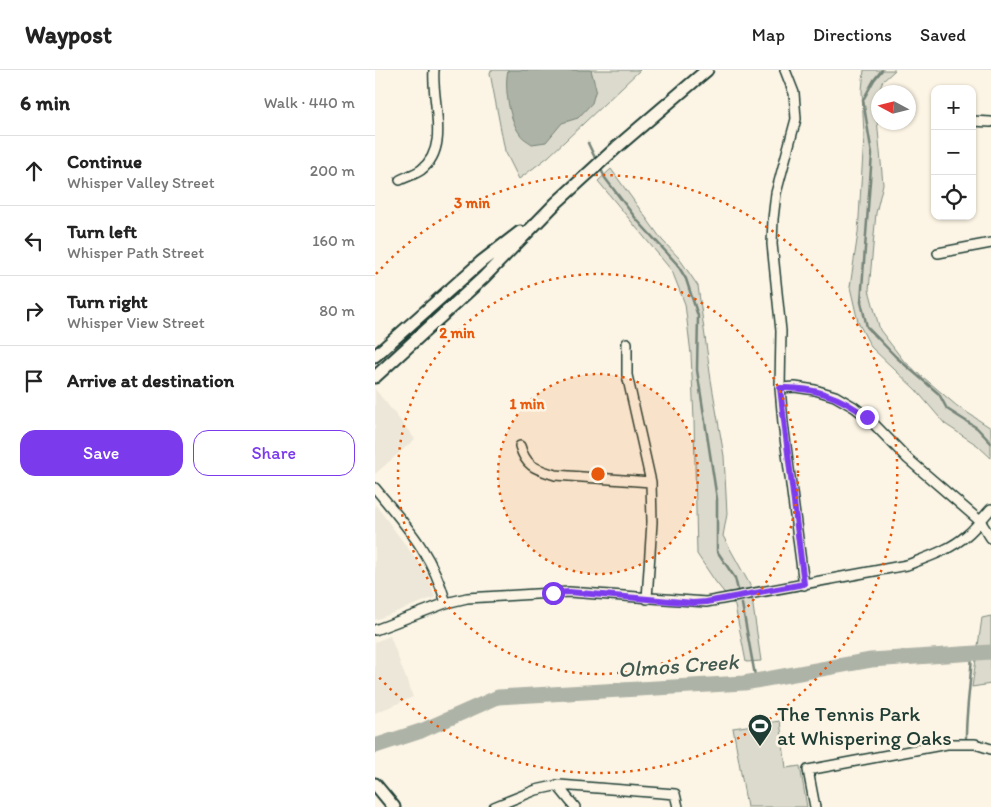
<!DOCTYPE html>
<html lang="en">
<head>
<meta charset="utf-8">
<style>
  body { margin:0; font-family:Itim,sans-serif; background:#f6f6f6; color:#222 }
  .controls { position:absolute; right:15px; top:15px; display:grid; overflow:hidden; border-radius:10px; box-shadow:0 1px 4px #0004 }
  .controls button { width:45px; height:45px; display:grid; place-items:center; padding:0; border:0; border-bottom:1px solid #e0e0e0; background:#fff; color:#222; font:25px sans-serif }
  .compass { position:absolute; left:496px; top:15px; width:45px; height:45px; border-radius:50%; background:#fff; box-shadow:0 1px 4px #0004; rotate:277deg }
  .stop { position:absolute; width:15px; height:15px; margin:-11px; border:4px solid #7c3aed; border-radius:50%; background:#fff }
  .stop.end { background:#7c3aed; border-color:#fff; box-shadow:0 1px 5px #0008 }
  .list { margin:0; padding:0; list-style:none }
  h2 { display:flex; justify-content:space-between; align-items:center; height:65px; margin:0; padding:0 20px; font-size:21px }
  h2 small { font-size:16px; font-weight:400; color:#767676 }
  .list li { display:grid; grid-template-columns:32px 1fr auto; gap:15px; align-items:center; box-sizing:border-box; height:70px; padding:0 20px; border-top:1px solid #e0e0e0 }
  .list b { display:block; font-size:19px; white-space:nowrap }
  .list p { margin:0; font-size:16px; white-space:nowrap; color:#767676 }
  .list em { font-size:16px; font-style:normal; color:#767676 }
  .actions { display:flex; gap:10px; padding:15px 20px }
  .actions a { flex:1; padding:11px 0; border:1px solid #7c3aed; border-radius:15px; text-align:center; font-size:18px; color:#7c3aed }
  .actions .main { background:#7c3aed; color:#fff }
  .icon { flex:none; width:28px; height:28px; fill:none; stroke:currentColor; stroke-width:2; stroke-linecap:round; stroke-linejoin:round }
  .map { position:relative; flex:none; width:616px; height:737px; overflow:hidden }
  header { display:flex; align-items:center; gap:30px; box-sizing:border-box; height:70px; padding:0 25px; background:#fff; border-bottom:1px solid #e0e0e0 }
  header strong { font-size:24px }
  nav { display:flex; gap:28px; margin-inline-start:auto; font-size:18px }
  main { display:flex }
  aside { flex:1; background:#fff }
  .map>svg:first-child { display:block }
</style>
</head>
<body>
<header>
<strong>Waypost</strong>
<nav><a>Map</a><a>Directions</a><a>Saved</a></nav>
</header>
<main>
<aside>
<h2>6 min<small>Walk · 440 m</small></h2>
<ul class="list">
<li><svg class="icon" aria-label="ahead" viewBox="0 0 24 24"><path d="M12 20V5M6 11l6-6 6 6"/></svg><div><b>Continue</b><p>Whisper Valley Street</p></div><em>200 m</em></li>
<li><svg class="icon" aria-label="left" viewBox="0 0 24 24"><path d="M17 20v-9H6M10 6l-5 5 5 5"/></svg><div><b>Turn left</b><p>Whisper Path Street</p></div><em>160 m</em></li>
<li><svg class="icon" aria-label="right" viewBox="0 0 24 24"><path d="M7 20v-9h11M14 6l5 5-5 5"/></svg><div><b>Turn right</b><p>Whisper View Street</p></div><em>80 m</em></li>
<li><svg class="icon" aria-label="arrive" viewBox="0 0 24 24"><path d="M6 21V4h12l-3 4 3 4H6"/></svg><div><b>Arrive at destination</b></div></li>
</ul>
<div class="actions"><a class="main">Save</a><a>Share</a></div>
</aside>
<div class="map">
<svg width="616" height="737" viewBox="0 0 616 737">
  <rect width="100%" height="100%" fill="#fcf5e5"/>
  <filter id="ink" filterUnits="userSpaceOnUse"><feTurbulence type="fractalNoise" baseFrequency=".02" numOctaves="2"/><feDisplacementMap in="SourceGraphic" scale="10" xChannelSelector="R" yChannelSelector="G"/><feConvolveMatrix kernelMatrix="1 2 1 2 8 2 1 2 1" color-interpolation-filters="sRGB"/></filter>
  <g filter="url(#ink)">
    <!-- built -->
    <path fill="#ece7d8" d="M0 319 40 369 0 404Z
      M0 434 53 505 60 527 0 550Z
      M15 566 38 627 0 643V572Z"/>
    <!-- green -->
    <path fill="#dcdacc" stroke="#7e8c80" d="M116 0H265L173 87 144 109 130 81 115 3Z
      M489 0H520L507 12 501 38 508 114 501 143 494 220 505 260 528 290 582 336 616 358V388L602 375 570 354 541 320 496 277 483 252 475 217 483 163 489 67 487 20Z
      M236 99 287 170 304 188 323 216 336 310 349 386 352 444 348 466 375 515 386 591 371 592 360 536 340 511 322 484 319 350 316 284 310 234 297 201 223 111Z
      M616 546V614L597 617 607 548Z
      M405 651 411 698 425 696 432 737H372L358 658Z"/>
    <!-- water -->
    <path fill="#aeb3a7" stroke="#758479" d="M133 0H216L221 19 217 33 203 48 187 53 171 72 157 74C153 71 147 68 145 64 134 50 129 17 133 0Z"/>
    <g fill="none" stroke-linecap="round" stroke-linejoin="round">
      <!-- stream -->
      <path stroke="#758479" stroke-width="2.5" d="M507 0 499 10 488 30 497 84 486 232 492 257 521 287 564 324 572 339 602 358 616 373
        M213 73 221 90
        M225 97 230 108 262 150 302 194 311 209 323 246 322 300 342 429V481L360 508 363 520
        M367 534 381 611
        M591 667C591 639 596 612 597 583"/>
      <!-- river -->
      <path stroke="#aeb3a7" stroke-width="15" d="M0 676 46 661 123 627 369 613 496 590 616 582"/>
      <defs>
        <path id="minor" d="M410 0 419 23 421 49 401 123 398 149 397 174 406 261 405 318 408 353 429 515
          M597 51 616 52
          M25 110C31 107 40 104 46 100 76 77 56 31 59 0
          M563 183 616 173
          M252 273V305L276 412 277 452 272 529
          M405 318 420 317 440 320 460 326 479 337 492 347 533 389 605 451 616 468
          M145 376C151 397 161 399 180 405L276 412
          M0 418C32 457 57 483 71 533
          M0 560 71 533 92 528 194 522 331 532 532 495C553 487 575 480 592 465 601 458 608 447 616 439
          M182 715 200 737
          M119 737 161 720 184 715 300 724 303 737
          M440 737 433 700 572 674H600L616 679"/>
        <path id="major" d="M0 286 106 192 145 162
          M0 307 108 208 181 133 242 77 332 0
          M0 714 19 737"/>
      </defs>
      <!-- minor casing -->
      <use href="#minor" stroke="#1f3d34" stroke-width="12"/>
      <!-- major casing -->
      <use href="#major" stroke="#1f3d34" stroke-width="15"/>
      <!-- minor -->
      <use href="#minor" stroke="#fcf5e5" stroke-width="9"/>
      <!-- major -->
      <use href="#major" stroke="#fcf5e5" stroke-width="11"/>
    </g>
  </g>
  <g fill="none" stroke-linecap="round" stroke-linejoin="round" filter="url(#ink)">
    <!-- route -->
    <path stroke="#7c3aed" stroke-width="6" d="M178 523 194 522 318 533 331 532 429 514 405 318C438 317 465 326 492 347"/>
  </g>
  <!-- distance rings -->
  <circle cx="223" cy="404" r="100" fill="#e8590c" fill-opacity=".12"/>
  <g fill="none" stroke="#e8590c" stroke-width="2.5" stroke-dasharray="2.5 5">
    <circle cx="223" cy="404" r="100"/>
    <circle cx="223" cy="404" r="200"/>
    <path d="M1 204A299 299 0 1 1 1 604"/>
  </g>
  <!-- icons -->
  <defs>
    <symbol id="stadium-pin" viewBox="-11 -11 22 30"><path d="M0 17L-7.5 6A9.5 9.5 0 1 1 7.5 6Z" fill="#1f3d34" stroke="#fcf5e5"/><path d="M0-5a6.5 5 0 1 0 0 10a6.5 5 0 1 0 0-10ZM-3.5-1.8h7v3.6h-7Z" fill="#fff"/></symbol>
  </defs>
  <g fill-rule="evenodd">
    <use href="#stadium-pin" x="371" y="642" width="28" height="38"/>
  </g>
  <g text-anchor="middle" stroke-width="5" stroke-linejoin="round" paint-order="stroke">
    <!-- poi labels -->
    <g font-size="21" fill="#1f3d34" stroke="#fcf5e5" text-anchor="start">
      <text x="402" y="651">The Tennis Park<tspan x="402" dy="24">at Whispering Oaks</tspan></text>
    </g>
    <!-- water labels -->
    <g font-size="22" font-style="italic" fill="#435a51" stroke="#fcf5e5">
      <text transform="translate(303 595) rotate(-4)" y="8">Olmos Creek</text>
    </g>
  </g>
  <circle cx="223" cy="404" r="8" fill="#e8590c" stroke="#fcf5e5" stroke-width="2.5"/>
  <g font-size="15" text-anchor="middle" font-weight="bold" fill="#e8590c" stroke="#fcf5e5" stroke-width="5" stroke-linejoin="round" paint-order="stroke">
    <text x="97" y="138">3 min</text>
    <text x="82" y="268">2 min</text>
    <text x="152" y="339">1 min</text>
  </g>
</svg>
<div class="controls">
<button>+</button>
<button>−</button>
<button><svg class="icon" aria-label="locate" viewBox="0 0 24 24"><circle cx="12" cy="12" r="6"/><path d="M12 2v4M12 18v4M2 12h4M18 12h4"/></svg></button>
</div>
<svg class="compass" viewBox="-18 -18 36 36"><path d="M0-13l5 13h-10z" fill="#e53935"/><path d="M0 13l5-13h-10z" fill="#767676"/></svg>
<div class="stop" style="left:178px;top:523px"></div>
<div class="stop end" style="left:492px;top:347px"></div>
</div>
</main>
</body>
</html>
